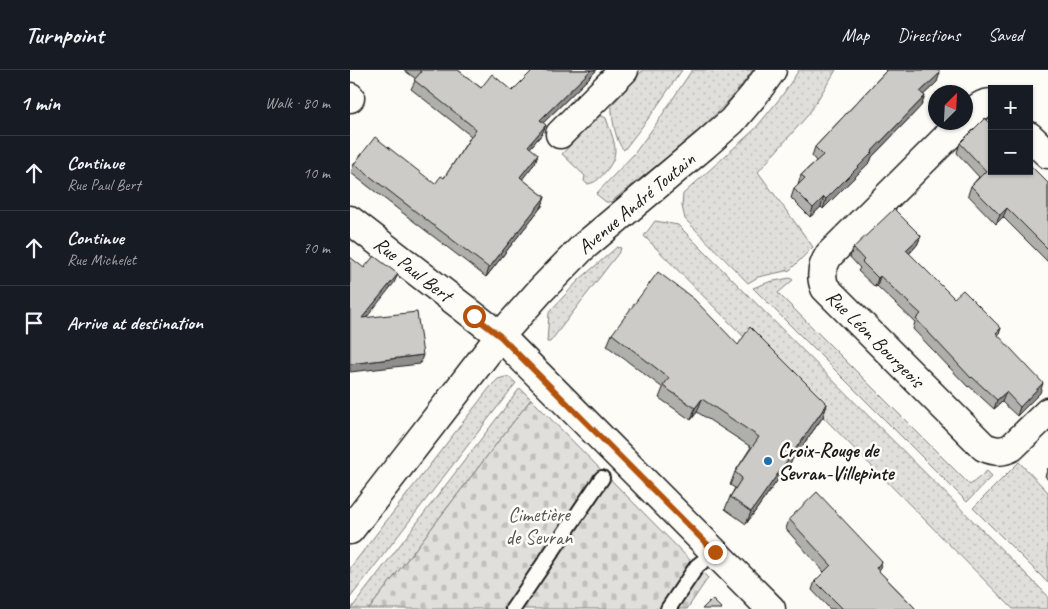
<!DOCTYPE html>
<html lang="en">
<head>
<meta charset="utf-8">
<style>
  body { margin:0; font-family:Caveat,sans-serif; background:#242831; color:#f1f3f6 }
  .controls { position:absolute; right:15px; top:15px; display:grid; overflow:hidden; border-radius:0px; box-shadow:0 1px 4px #0004 }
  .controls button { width:45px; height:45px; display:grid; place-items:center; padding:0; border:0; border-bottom:1px solid #363941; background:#171b24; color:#f1f3f6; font:25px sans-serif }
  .compass { position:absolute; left:578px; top:15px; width:45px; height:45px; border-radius:50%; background:#171b24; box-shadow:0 1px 4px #0004; rotate:24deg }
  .stop { position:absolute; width:15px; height:15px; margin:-11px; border:4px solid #b45309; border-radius:50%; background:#fff }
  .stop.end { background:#b45309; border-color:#fff; box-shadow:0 1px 5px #0008 }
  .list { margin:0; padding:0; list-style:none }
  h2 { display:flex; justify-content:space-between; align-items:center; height:65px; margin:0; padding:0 20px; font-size:21px }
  h2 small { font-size:16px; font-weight:400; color:#9ea1a6 }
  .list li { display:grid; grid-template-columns:32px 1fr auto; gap:15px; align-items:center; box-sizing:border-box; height:75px; padding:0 20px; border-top:1px solid #363941 }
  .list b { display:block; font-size:19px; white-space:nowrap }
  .list p { margin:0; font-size:16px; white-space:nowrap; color:#9ea1a6 }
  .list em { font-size:16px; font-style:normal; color:#9ea1a6 }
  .icon { flex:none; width:28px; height:28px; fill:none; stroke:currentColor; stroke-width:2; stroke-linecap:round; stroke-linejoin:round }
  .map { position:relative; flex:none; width:698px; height:539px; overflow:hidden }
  header { display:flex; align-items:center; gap:30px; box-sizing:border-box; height:70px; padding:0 25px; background:#171b24; border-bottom:1px solid #363941 }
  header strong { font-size:24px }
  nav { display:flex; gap:28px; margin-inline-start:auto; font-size:18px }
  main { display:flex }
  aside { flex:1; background:#171b24 }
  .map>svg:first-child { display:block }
</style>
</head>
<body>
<header>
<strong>Turnpoint</strong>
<nav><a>Map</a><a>Directions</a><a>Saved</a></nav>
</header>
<main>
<aside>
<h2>1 min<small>Walk · 80 m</small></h2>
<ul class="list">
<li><svg class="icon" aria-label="ahead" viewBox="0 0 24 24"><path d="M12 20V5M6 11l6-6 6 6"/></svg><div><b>Continue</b><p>Rue Paul Bert</p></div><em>10 m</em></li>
<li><svg class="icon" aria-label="ahead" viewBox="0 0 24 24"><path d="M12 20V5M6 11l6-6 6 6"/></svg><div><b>Continue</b><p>Rue Michelet</p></div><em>70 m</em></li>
<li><svg class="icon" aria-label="arrive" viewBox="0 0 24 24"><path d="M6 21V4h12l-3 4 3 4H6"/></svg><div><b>Arrive at destination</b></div></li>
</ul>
</aside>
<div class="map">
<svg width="698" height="539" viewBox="0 0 698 539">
  <defs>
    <pattern id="cemetery-stones" width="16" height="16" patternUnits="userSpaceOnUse" patternTransform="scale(1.25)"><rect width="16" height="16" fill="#e0dfdb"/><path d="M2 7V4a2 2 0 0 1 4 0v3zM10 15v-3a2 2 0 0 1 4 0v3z" fill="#c0bfbb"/></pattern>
    <pattern id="garden-dots" width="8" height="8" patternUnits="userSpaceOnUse" patternTransform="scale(1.25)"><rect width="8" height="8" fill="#e0dfdb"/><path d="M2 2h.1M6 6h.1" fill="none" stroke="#c0bfbb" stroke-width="1.8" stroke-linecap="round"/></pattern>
  </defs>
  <rect width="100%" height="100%" fill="#fdfcf7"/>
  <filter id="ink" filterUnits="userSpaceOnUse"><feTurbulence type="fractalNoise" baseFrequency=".02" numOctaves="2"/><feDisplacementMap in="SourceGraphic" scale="10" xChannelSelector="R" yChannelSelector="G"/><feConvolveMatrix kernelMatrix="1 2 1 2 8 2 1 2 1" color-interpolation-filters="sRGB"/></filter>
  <g filter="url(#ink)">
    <!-- cemetery -->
    <path fill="url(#cemetery-stones)" stroke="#7e7e7c" d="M181 329 358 508 337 539H19Z"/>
    <!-- garden -->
    <path fill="url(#garden-dots)" stroke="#7e7e7c" d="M293 0H332L301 45 274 80C266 74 261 45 262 35Z
      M342 0H403C366 53 310 92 261 132H256L246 124 284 84 306 54Z
      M449 0H486L458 45 408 102 463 177 440 200 408 207 398 213 335 149 332 136 333 124 405 59 431 27Z
      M247 46H252L256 48C263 70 272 82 256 101 250 108 246 113 237 114L234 111 235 106 212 84Z
      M305 151 328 155 698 526V539H663L294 166Z
      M267 177 271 178 270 181 200 272H197L199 243 201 240 229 210Z
      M440 208 443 210 428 223 620 415 637 401 642 406 617 432 403 218 419 212Z
      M155 307H159L166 313 0 528V498L141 316 148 309Z
      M170 318 181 329 19 539H1Z
      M669 392 698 422V513L623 438Z"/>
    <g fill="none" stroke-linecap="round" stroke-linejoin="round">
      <defs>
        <path id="service" d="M163 539 252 408
          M318 539 347 496 365 482"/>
        <g id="minor">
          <path d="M0 27V28"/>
          <path d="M616 49C624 41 630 33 642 33"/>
          <path id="s1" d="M612 52 479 185C472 196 470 206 475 218L634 377C644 381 651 383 662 377L698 342"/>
          <path d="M210 64 274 0"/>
          <path d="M679 66 698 84"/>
          <path id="s2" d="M0 150 150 266 421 539"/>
          <path id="s3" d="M0 460 150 266 191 220 232 178 356 74 382 51 404 25 422 0"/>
        </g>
      </defs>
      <!-- service casing -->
      <use href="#service" stroke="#1c1c1c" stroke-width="18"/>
      <!-- minor casing -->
      <use href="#minor" stroke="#1c1c1c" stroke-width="31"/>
      <!-- service -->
      <use href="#service" stroke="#fdfcf7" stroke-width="14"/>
      <!-- minor -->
      <use href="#minor" stroke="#fdfcf7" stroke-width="28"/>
    </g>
    <!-- wall -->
    <path fill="#afafac" stroke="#1c1c1c" d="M54 0H108L131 18 162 21 183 0H247L193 53 192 64 180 78 185 93 172 109 195 127 192 136 136 207 1 103 4 94 85 114 94 108 121 66 61 19 66 9Z
      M535 0H588L587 12 573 25 575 26 571 36 522 87 520 92 473 139 471 137 460 147 441 128 444 119 448 115 451 105 466 91 462 86 465 77 536 1Z
      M610 73 698 113V192L653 147 646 154 618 125 621 116 629 107 607 83Z
      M571 166 567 175 559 184 604 228 651 258 648 266 690 323 667 346 652 332 644 339 619 316 618 317 563 259 565 252 527 216 525 217 508 201 510 198 500 187 503 178Z
      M262 264 388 275 477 334 473 347 396 454 375 439 380 427 385 418 380 415 385 402 401 377 347 342 341 350 309 328 313 318 257 276Z
      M698 398V410L695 406Z
      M439 449 529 501 566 539H480L462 520 465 511 474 502 436 459Z"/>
    <!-- shaded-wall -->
    <path fill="#8f8e8c" stroke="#1c1c1c" d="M241 0H247L187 59 190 50Z
      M590 3 587 12 567 31 570 22Z
      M575 26 571 36 522 87 520 92 473 139 476 129Z
      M196 55 192 64 174 85 178 76Z
      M188 84 185 93 167 116 170 107Z
      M195 127 192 136 136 207 139 198Z
      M474 127 471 137 460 147 463 138Z
      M657 138 653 147 646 154 650 145Z
      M571 166 567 175 553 190 556 180Z
      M48 204 44 213 9 257 12 248Z
      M530 206 527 216 525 217 528 208Z
      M651 258 648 267 646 263Z
      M73 285 70 294 0 302V294Z
      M693 313 690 323 667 346 670 337Z
      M656 322 652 332 644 339 647 330Z
      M352 329 347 342 341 350 345 338Z
      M477 334 473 347 396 454 401 442Z
      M532 491 529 501 526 498Z"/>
    <!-- building -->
    <path fill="#cccbc8" stroke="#1c1c1c" d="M69 0H108L131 18 142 4 162 21 183 0H241L190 50 196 55 178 76 188 84 170 107 195 127 139 198 4 94 25 67 85 114 91 106 94 108 126 59 64 10 71 2Z
      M537 0H588L590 3 570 22 575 26 522 81 523 82 476 129 474 127 463 138 444 119 455 108 451 105 473 85 465 77Z
      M635 48 642 55V101H679V94L698 113V179L657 138 650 145 621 116 636 101 610 73Z
      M544 139 571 166 556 180 604 228 613 220 651 258 646 263 693 313 670 337 656 322 647 330 622 307 621 308 566 249 571 244 530 206 528 208 512 192 514 190 503 178Z
      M24 186 48 204 12 248 67 242 73 285 0 294V187L14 198Z
      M308 202 344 229 388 275 400 257 477 334 401 442 380 427 392 408 385 402 409 367 352 329 345 338 313 316 319 308 262 264Z
      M467 422 532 491 526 498 566 539H493L465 511 481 495 439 449Z
      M362 529 372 539H352Z"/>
  </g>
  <g fill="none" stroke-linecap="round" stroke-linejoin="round" filter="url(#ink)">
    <!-- route -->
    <path stroke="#b45309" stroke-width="6" d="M124 246 150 266 365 482"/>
  </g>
  <!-- markers -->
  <circle fill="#1f6fb2" stroke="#fdfcf7" stroke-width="2" cx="418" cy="391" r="5"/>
  <g text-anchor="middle" stroke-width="5" stroke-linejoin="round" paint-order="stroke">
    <!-- street labels -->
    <g font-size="20" fill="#1c1c1c" stroke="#fdfcf7">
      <text dy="7" stroke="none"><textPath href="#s3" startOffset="436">Avenue André Toutain</textPath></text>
      <text dy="7" stroke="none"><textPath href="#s2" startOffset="80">Rue Paul Bert</textPath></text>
      <text dy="7" stroke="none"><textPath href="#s1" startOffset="294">Rue Léon Bourgeois</textPath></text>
    </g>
    <!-- poi labels -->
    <g font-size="20" font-weight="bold" fill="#1c1c1c" stroke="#fdfcf7" text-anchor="start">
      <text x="428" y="387">Croix-Rouge de<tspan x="428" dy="23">Sevran-Villepinte</tspan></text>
    </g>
    <!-- park labels -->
    <g font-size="20" fill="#575655" stroke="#fdfcf7">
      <text x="189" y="451">Cimetière<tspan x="189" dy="23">de Sevran</tspan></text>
    </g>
  </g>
</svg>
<div class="controls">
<button>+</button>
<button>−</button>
</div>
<svg class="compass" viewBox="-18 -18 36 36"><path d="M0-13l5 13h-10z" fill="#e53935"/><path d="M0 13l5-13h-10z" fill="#9ea1a6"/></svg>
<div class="stop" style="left:124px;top:246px"></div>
<div class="stop end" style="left:365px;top:482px"></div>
</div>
</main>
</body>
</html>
